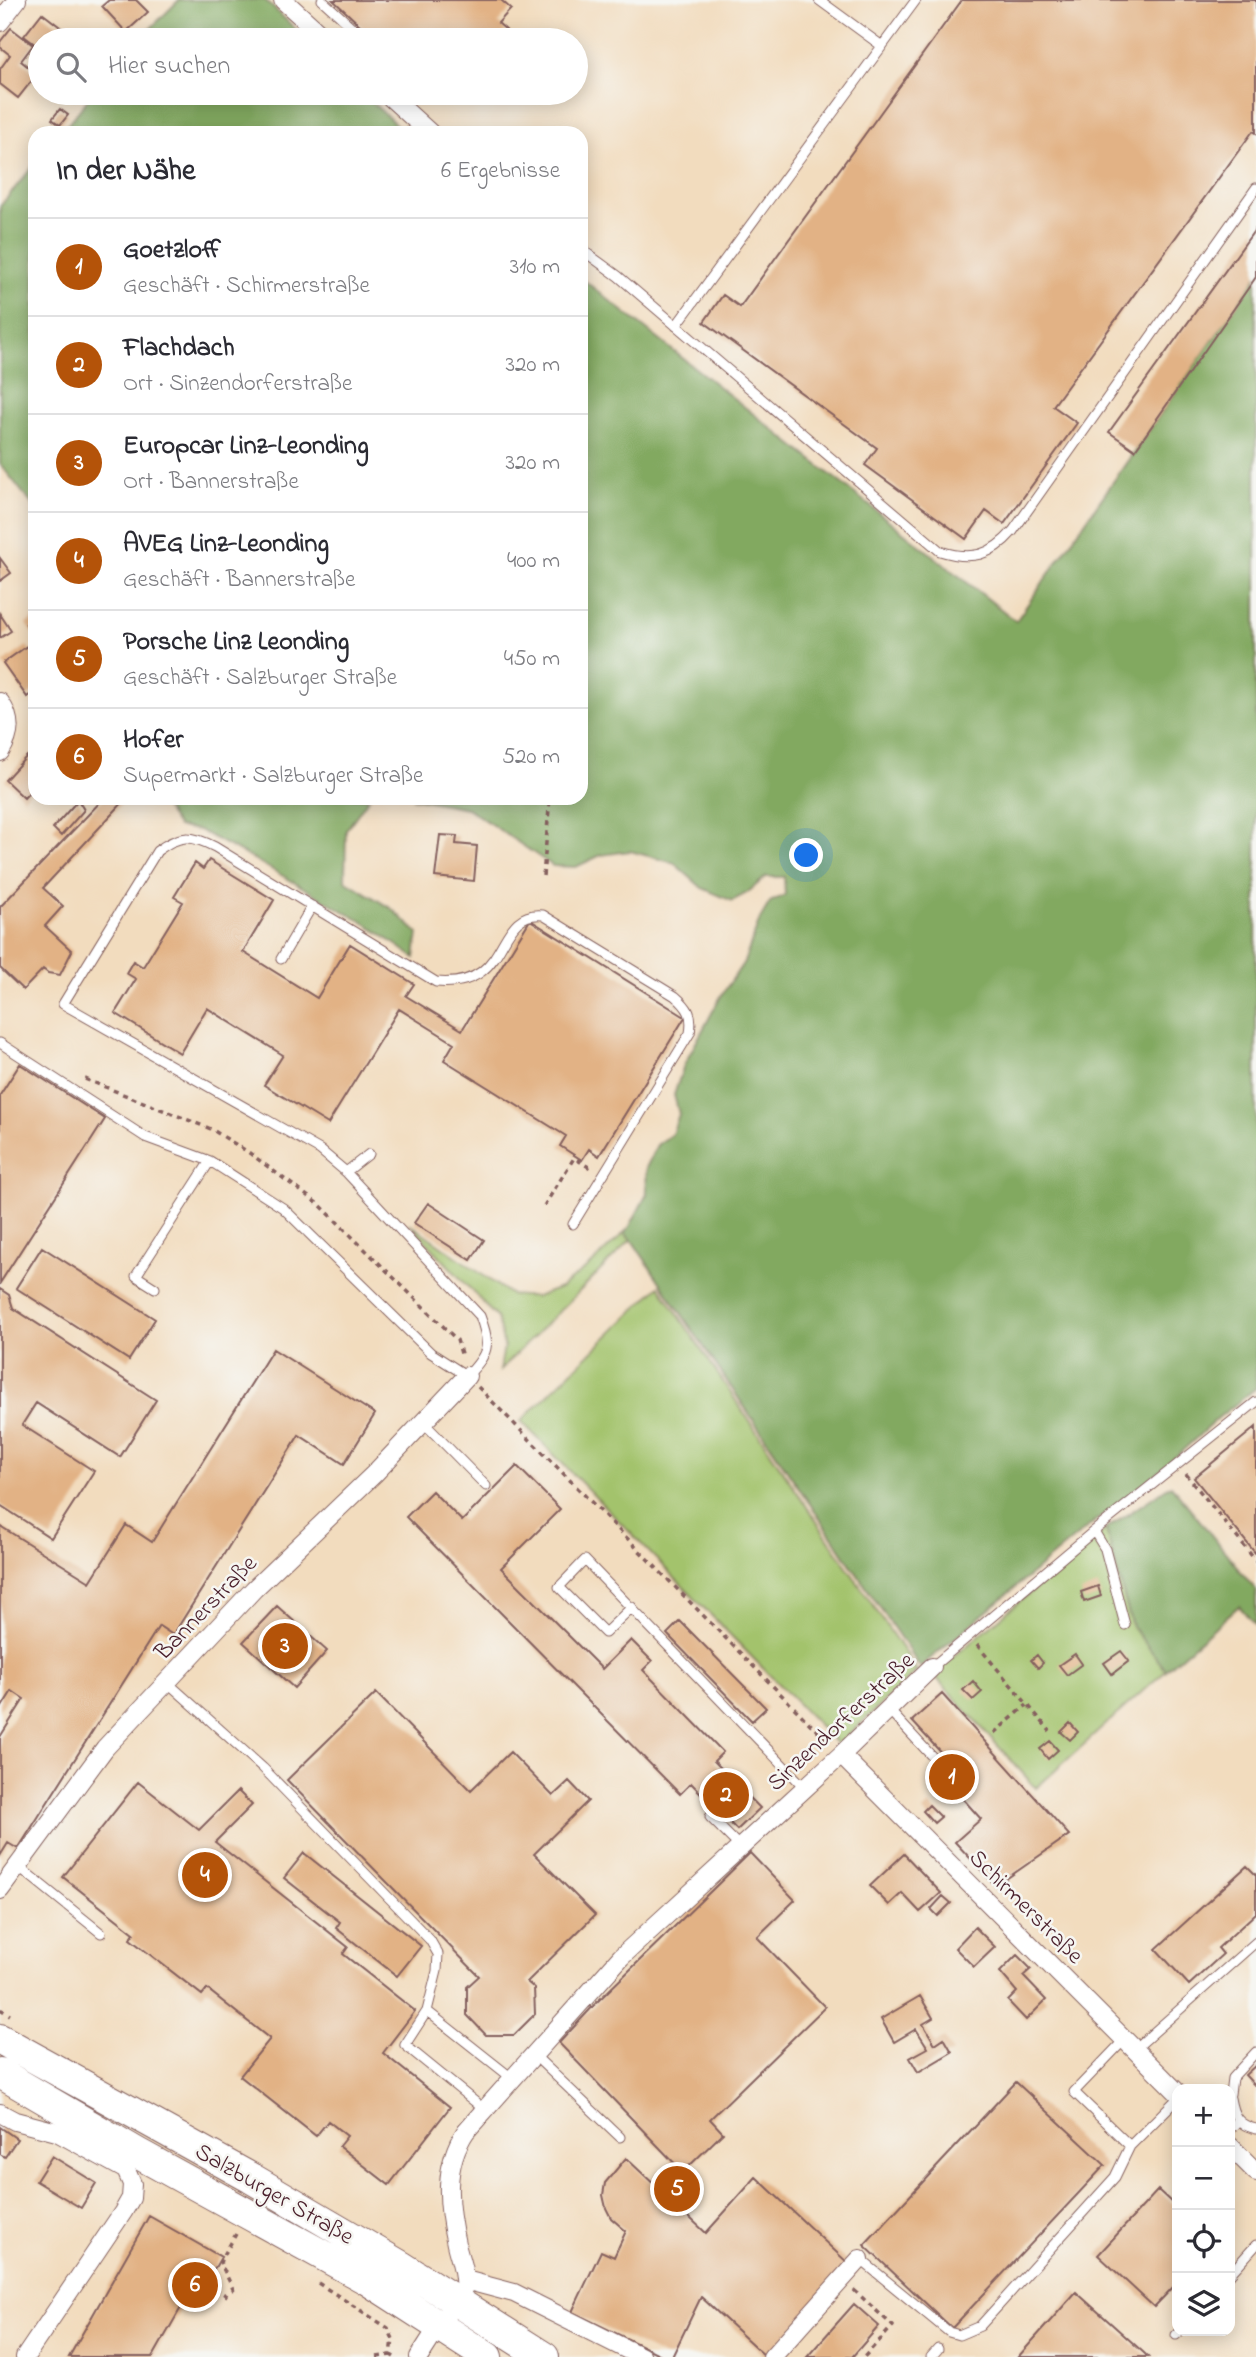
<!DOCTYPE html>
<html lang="de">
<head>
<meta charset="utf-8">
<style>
  body { margin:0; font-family:"Indie Flower",sans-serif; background:#f7f7f7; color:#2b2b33 }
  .controls { position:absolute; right:21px; bottom:21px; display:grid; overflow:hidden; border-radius:14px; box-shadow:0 4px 18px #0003 }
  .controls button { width:63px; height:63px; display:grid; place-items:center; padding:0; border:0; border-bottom:2px solid #e1e1e2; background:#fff; color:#2b2b33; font:35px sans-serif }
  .you { position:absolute; left:807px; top:856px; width:24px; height:24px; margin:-18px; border:5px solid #fff; border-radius:50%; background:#1a73e8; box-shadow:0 0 0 10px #1a73e833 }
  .badge { display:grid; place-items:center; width:46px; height:46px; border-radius:50%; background:#b45309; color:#fff; font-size:23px; font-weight:700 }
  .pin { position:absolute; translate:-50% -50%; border:4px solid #fff; box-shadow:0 2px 7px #0006 }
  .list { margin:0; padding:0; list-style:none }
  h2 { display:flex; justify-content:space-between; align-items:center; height:91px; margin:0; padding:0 28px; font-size:30px }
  h2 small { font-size:23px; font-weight:400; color:#7c7c81 }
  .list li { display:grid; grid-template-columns:46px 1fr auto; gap:21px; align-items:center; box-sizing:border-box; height:98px; padding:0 28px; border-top:2px solid #e1e1e2 }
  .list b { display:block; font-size:26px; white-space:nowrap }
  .list p { margin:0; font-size:23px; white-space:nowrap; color:#7c7c81 }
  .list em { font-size:23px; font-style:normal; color:#7c7c81 }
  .icon { flex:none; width:38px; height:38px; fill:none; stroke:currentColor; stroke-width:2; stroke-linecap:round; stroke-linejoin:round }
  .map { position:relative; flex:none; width:1256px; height:2357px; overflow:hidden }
  .search { position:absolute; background:#fff; box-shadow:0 4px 18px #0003; left:28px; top:28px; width:560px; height:77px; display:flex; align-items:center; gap:18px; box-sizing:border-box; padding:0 24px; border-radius:38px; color:#7c7c81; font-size:26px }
  .panel { position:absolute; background:#fff; box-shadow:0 4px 18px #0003; left:28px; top:126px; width:560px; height:679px; border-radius:21px }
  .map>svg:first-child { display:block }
</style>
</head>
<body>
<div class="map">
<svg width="1256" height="2357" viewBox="0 0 1256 2357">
  <rect width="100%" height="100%" fill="#f6f6f2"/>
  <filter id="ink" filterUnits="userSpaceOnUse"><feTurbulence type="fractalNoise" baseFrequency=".0143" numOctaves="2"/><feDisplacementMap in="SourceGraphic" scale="14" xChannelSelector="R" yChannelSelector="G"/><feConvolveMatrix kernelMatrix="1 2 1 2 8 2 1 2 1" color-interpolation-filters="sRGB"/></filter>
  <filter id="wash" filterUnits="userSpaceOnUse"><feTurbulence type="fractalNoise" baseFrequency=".00686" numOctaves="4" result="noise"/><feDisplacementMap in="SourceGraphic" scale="28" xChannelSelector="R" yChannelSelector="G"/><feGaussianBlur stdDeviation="1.57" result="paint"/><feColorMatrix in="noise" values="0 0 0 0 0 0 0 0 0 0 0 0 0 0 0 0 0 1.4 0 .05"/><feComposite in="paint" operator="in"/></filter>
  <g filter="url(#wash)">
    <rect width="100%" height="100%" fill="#f2dcbe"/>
    <!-- green -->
    <path fill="#a3c36c" stroke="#76714c" stroke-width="2" d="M409 1223 511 1295 536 1297 560 1288 593 1263 624 1233 631 1240 500 1370 504 1346 497 1318Z
      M659 1286 917 1671 838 1745 521 1421Z
      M1106 1529 1132 1626 1166 1670 1036 1788 933 1674Z"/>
    <!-- forest -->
    <path fill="#82a960" stroke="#666446" stroke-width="2" d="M179 0H265L307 40H139Z
      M93 93H362L405 133H61Z
      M35 164V508L0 464V206Z
      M1256 277V1388L1218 1418 1158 1473 1089 1526 920 1667 631 1239 624 1233 629 1228 647 1194 646 1168 657 1145 672 1134 679 1114 674 1095 684 1065 721 996 744 962 760 919 770 902 785 895 784 877H766L747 893 732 901 702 888 674 863 630 851 601 855 576 867 553 866 467 808 412 798H581V278L1016 621Z
      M158 798H369L346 830 345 880 392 909 418 933 415 958 368 925 255 860 199 830 178 827Z
      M1171 1485 1256 1590V1626L1239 1606 1166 1670 1132 1626 1106 1529Z"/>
    <g id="blocks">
      <!-- building -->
      <path fill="#e2b285" d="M109 0H136L148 12 126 32 102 6Z
        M333 0H501L511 9 498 23 506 30 496 40H376Z
        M962 0H1256V133L1253 131 1053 406 1077 423 1004 524 986 511 966 539 865 465 877 448 704 322 723 295 740 307Z
        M42 13 64 30 56 40H40V48L24 36Z
        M11 28 33 45 21 61 37 74 18 98 0 84V69L10 55 0 47V42Z
        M433 93H448L441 100Z
        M60 109 68 115 60 125 52 119Z
        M1256 228V277L1135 450 1109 432Z
        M0 558 11 573 0 581Z
        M0 614 11 631 0 638Z
        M35 618V637L26 624Z
        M27 646 35 657V691L27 697 3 663Z
        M27 756 35 764V786L24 798 5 780Z
        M104 798H127L43 888 63 906 45 926 72 951 60 975 48 973 43 969 23 990 0 968V907Z
        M78 800 84 810 61 836 53 828Z
        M440 835 457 836 456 844 477 846 474 881 435 877Z
        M209 860 274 900 243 952 317 998 350 944 414 984 406 996 462 1030 530 920 685 1017 599 1156 589 1149 582 1160 560 1146 566 1136 444 1060 454 1043 399 1009 328 1124 264 1085 283 1055 207 1008 180 1053 115 1013 136 979 126 973 133 961 143 967 183 902 174 897 195 863 203 869Z
        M20 1064 105 1119 0 1283V1095Z
        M428 1203 484 1240 471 1260 414 1223Z
        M42 1247 155 1319 129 1360 16 1288Z
        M0 1289 9 1295 13 1308 156 1400 120 1457 36 1403 22 1425 94 1471 51 1538 0 1505Z
        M273 1349 375 1414 344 1464 299 1435 173 1635 159 1626 18 1849 8 1843 0 1856V1737L24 1699 12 1691 0 1710V1526L90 1582 126 1525 152 1542Z
        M1256 1427V1554L1194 1478Z
        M517 1466 560 1509 501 1568 602 1669 631 1640 652 1661 643 1670 723 1752 714 1761 760 1808 737 1830 691 1783 680 1794 406 1517 432 1491 462 1521Z
        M1098 1586 1101 1596 1084 1602 1081 1592Z
        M277 1606 327 1651 294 1688 243 1642Z
        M680 1621 766 1708 752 1721 667 1634Z
        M1121 1651 1129 1661 1112 1674 1104 1663Z
        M1075 1654 1082 1664 1067 1675 1059 1665Z
        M1037 1655 1043 1663 1038 1668 1031 1660Z
        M973 1681 982 1692 973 1700 963 1690Z
        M376 1693 471 1790 510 1752 553 1796 569 1781 588 1801 534 1854 595 1915 527 1982 534 1988 535 2014 514 2035H486L467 2015V1987L479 1976 287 1780Z
        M942 1694 1069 1835 996 1886 955 1842 981 1819 946 1780 957 1770 912 1721Z
        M1070 1723 1078 1732 1070 1740 1061 1732Z
        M1050 1741 1058 1750 1048 1759 1040 1749Z
        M138 1782 199 1830 238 1791 252 1805 215 1842 348 1947 343 1954 415 2011 383 2053 450 2107 389 2185 339 2146 347 2136 328 2121 316 2136 240 2076 270 2039 207 1989 202 1995 130 1939 134 1933 63 1877Z
        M929 1805 941 1817 934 1823 923 1811Z
        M304 1853 421 1946 397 1976 336 1928 340 1922 284 1878Z
        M750 1853 795 1900 757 1937 825 2007 710 2119 723 2133 683 2172 559 2043 597 2002Z
        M904 1854 941 1893 920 1912 902 1893 889 1905 870 1886Z
        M1247 1866 1256 1875V1913L1218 1948 1223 1954 1189 1985 1156 1949Z
        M943 1896 951 1903 938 1916 931 1909Z
        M975 1927 995 1947 974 1967 955 1948Z
        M1017 1955 1031 1969 1023 1976 1046 2000 1026 2020 1008 2001 1017 1992 1000 1972Z
        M920 1996 933 2018 923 2024 935 2044 944 2038 952 2052 918 2072 910 2058 928 2048 916 2029 894 2042 881 2019Z
        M1256 2065V2087L1245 2075Z
        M1016 2082 1105 2165 952 2328 864 2245Z
        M0 2127 17 2139 5 2157 0 2154Z
        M52 2156 96 2183 81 2208 36 2181Z
        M626 2158 706 2233 756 2177 850 2265 766 2357 701 2297 672 2357H665L572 2312 601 2251 614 2257 626 2231 611 2218 606 2208 603 2195 605 2183Z
        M1158 2190 1172 2203 1177 2196V2283L1154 2307 1098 2255Z
        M149 2216 221 2257 192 2309 183 2304 153 2357H69Z
        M1076 2292 1144 2353 1148 2357H1018Z
        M854 2304 879 2326 852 2357H807Z"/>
    </g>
  </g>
  <g filter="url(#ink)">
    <use href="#blocks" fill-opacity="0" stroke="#85615e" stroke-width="2"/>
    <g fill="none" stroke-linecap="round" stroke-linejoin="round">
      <defs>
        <path id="lane" d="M322 0 366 40
          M819 0 882 46
          M581 249 618 276 940 551C972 561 991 556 1013 531L1256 188
          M676 326 916 0
          M281 959 312 906
          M0 1043 145 1137 210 1161
          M346 1172 369 1154
          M155 1288 136 1276 210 1161 283 1208 431 1353 467 1376C489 1353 491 1346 480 1316L346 1172 320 1150 63 1004 157 851C180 834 191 835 215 847L436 982C514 989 492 910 543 915L675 996C689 1008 693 1015 690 1033L573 1224
          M423 1422 486 1486
          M1094 1531 1105 1549 1125 1625
          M632 1607 605 1633 559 1587 585 1560 805 1788
          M932 1667 1094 1531 1256 1402
          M167 1682 263 1768 430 1940 438 1954 437 1971 427 2011 405 2045 485 2110
          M888 1709 940 1765
          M710 1817 740 1847
          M18 1866 101 1933
          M427 2011 513 2079
          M1125 2039 1074 2092 1130 2146
          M1135 2049 1256 1942
          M534 2055 620 2137
          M1230 2094 1232 2078 1256 2052
          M1230 2098C1233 2116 1238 2125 1256 2129
          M1230 2129 1238 2121
          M860 2259 949 2332 959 2335 980 2326 1115 2177 1130 2146 1177 2099
          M1230 2274 1256 2245
          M1176 2335 1180 2331
          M931 2357 938 2349"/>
        <path id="street" d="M283 0 327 40
          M0 22 17 0
          M386 93 430 133
          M0 702C12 720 11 734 0 752
          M841 1755 1177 2092
          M0 1890 105 1748 254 1589 374 1474 467 1376
          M0 2113 15 2121 57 2132 126 2170 132 2184 131 2198 123 2212 25 2357
          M1230 2146 1256 2172
          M465 2280 514 2293 642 2357
          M419 2357 464 2287C466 2273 459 2258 456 2244 447 2205 443 2165 466 2131L621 1957 841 1755 932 1667
          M772 2357 860 2259"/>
        <path id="primary" d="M0 2039 251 2178 401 2266 544 2357
          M0 2073 139 2154 366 2279 487 2357"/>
      </defs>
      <!-- lane casing -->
      <use href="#lane" stroke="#85615e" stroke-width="11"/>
      <!-- street casing -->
      <use href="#street" stroke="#85615e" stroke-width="20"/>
      <!-- primary casing -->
      <use href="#primary" stroke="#85615e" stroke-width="32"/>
      <!-- path -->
      <path stroke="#85615e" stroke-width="3.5" stroke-dasharray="5 5" stroke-linecap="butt" d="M543 876 550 798
        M85 1079 211 1129 248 1152 321 1206 457 1340 462 1357
        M544 1206 574 1158 592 1169
        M478 1387 829 1743
        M1186 1474 1256 1561
        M977 1645 1050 1731
        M994 1733 1027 1705
        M0 2009 10 2015
        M206 2283 229 2297
        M318 2283 388 2328 393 2339 391 2355 394 2357
        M854 2290 893 2326 864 2357
        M234 2291 220 2262 236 2234
        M377 2357 391 2355"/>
      <!-- lane -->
      <use href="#lane" stroke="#fff" stroke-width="9"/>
      <!-- street -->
      <use href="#street" stroke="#fff" stroke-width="18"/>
      <!-- primary -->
      <use href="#primary" stroke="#fff" stroke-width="30"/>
    </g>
  </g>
  <g text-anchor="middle" stroke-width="5" stroke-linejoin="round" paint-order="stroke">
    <!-- street labels -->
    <g font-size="24" fill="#4a1f2b" stroke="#f6f6f2">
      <text transform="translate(205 1607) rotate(-46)" y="8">Bannerstraße</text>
      <text transform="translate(840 1721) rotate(-43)" y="8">Sinzendorferstraße</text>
      <text transform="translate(1027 1906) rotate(45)" y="8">Schirmerstraße</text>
      <text transform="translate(275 2193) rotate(30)" y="8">Salzburger Straße</text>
    </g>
  </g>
</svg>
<div class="controls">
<button>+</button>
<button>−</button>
<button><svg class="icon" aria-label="locate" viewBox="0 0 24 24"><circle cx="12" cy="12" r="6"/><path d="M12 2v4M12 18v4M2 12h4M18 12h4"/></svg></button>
<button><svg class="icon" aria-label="layers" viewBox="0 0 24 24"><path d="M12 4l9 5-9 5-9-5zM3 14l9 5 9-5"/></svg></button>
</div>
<div class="you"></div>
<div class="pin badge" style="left:952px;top:1777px">1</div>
<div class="pin badge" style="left:726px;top:1795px">2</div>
<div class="pin badge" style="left:285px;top:1646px">3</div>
<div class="pin badge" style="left:205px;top:1875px">4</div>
<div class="pin badge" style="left:677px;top:2189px">5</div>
<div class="pin badge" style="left:195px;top:2285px">6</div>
<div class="search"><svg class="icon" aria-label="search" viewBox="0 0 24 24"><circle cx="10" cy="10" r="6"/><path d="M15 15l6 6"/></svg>Hier suchen</div>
<section class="panel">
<h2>In der Nähe<small>6 Ergebnisse</small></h2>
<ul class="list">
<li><span class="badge">1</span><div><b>Goetzloff</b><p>Geschäft · Schirmerstraße</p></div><em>310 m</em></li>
<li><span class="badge">2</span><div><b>Flachdach</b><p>Ort · Sinzendorferstraße</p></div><em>320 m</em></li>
<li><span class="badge">3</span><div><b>Europcar Linz-Leonding</b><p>Ort · Bannerstraße</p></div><em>320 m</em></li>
<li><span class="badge">4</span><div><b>AVEG Linz-Leonding</b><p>Geschäft · Bannerstraße</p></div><em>400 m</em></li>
<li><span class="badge">5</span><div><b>Porsche Linz Leonding</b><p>Geschäft · Salzburger Straße</p></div><em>450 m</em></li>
<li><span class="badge">6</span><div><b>Hofer</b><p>Supermarkt · Salzburger Straße</p></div><em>520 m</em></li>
</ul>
</section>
</div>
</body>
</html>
